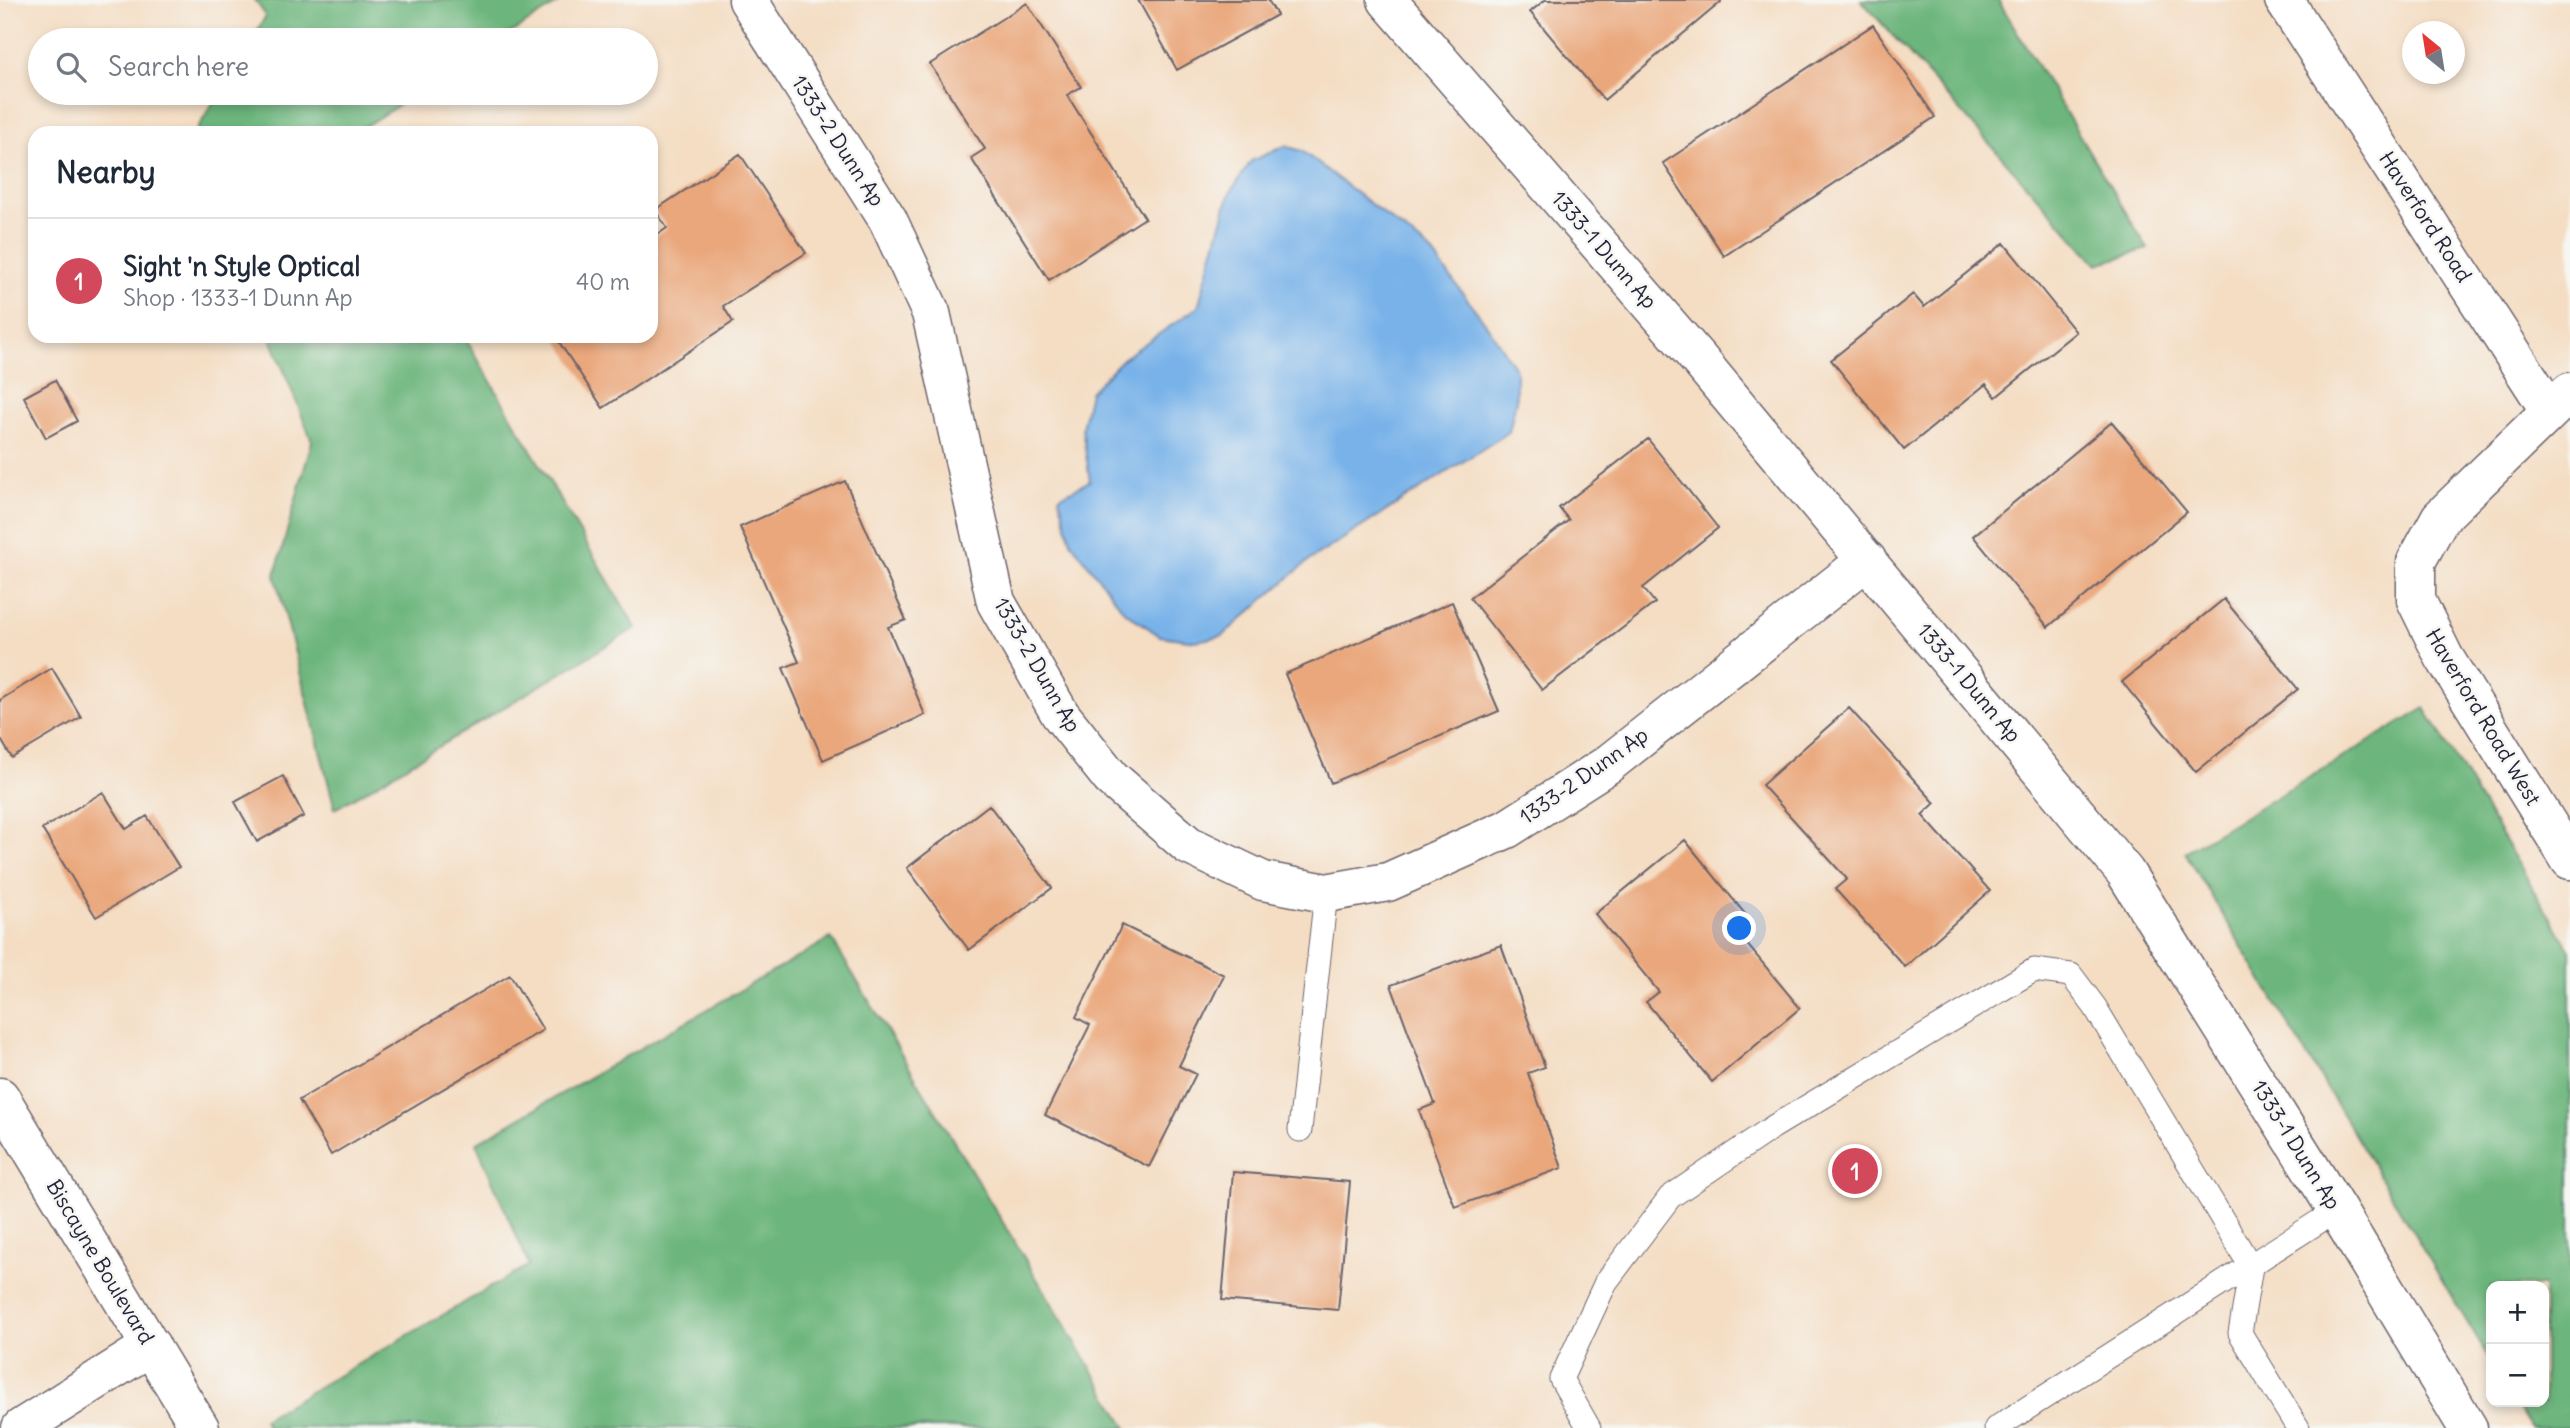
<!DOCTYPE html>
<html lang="en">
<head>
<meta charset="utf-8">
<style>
  body { margin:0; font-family:Delius,sans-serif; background:#f2f2f3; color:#1f2937 }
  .controls { position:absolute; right:21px; bottom:21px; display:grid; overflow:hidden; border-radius:14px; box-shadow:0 4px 10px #0003 }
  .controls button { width:63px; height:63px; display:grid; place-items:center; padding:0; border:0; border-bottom:2px solid #e0e1e3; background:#fff; color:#1f2937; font:35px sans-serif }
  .compass { position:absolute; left:2402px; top:21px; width:63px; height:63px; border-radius:50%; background:#fff; box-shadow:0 4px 10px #0003; rotate:330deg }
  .you { position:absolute; left:1740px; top:929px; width:24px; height:24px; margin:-18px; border:5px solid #fff; border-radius:50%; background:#1a73e8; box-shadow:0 0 0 10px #1a73e833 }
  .badge { display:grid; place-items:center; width:46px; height:46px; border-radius:50%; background:#d1495b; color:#fff; font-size:23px; font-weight:700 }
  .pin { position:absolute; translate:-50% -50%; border:4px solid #fff; box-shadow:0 2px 7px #0006 }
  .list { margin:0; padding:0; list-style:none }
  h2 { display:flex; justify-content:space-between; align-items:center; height:91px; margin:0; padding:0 28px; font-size:30px }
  h2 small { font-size:23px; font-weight:400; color:#747a83 }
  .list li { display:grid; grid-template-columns:46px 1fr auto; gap:21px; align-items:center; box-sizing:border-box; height:126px; padding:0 28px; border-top:2px solid #e0e1e3 }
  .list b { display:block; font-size:26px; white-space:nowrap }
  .list p { margin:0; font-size:23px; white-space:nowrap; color:#747a83 }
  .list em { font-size:23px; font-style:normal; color:#747a83 }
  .icon { flex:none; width:38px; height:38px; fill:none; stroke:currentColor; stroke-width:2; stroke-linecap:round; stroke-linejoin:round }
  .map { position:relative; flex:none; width:2570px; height:1428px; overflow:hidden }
  .search { position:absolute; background:#fff; box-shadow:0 4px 10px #0003; left:28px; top:28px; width:630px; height:77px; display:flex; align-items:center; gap:18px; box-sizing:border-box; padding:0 24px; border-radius:38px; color:#747a83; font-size:26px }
  .panel { position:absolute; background:#fff; box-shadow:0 4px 10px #0003; left:28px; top:126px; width:630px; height:217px; border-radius:21px }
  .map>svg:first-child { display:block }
</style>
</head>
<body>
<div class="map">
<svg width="2570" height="1428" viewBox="0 0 2570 1428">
  <rect width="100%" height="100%" fill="#f6f6f2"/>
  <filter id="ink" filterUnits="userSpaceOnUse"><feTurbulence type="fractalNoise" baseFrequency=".0143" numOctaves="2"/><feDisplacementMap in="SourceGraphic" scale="14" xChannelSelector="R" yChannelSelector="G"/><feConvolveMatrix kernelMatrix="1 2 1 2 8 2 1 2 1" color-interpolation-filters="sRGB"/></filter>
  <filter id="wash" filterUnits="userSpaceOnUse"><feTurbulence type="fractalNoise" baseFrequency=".00686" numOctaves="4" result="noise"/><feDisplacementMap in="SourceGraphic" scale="28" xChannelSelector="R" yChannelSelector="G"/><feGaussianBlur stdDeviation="1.57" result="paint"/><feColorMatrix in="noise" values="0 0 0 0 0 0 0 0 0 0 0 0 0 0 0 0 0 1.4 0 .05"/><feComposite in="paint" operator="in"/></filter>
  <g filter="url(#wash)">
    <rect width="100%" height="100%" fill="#f4ddc3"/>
    <!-- forest -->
    <path fill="#6cb57c" stroke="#476c5c" stroke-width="2" d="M255 0H563L500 40H251L266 16Z
      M1861 0H1998L2148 249 2097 264Z
      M219 93H418L354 133H195Z
      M270 336H464L636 628 335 809 275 575 312 441Z
      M2425 708 2570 950V1428H2531L2515 1402H2544V1286H2491V1362L2185 852Z
      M831 938 1127 1428H268L263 1419 529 1265 476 1143Z"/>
    <!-- water -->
    <path fill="#78b2e9" stroke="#4d6a92" stroke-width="2" d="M1285 146 1302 151 1430 250 1489 328 1516 370V401L1509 432 1307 562 1222 636 1196 641 1160 636 1124 611 1071 542 1059 497 1090 481 1082 428 1090 392 1124 358 1198 307 1229 195 1251 161Z"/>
    <g id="blocks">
      <!-- building -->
      <path fill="#eaa77c" d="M1138 0H1268L1277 15 1177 70Z
        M1545 0H1720L1721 2 1604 100 1530 12Z
        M1027 3 1081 87 1067 95 1145 218 1049 280 971 158 985 149 930 64Z
        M1873 25 1935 117 1724 256 1663 163Z
        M740 154 806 253 723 306 733 322 603 408 555 336H651V239L667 228 655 210Z
        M2004 243 2076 332 1996 397 1986 384 1904 450 1831 360 1913 294 1924 307Z
        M55 380 77 421 46 438 24 397Z
        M2112 422 2187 512 2048 627 1973 536Z
        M1648 439 1718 528 1643 588 1655 603 1542 690 1470 598 1569 520 1559 508Z
        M845 481 906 620 888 627 925 715 823 760 783 668 799 662 740 527Z
        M2224 599 2298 689 2196 772 2122 682Z
        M1452 602 1499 711 1331 783 1285 674Z
        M52 668 81 717 12 758 0 738V700Z
        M1849 708 1935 803 1922 815 1990 891 1905 967 1835 889 1847 879 1762 785Z
        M283 776 304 816 257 842 235 802Z
        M103 792 126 829 147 816 179 867 96 917 42 829Z
        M989 805 1052 888 969 950 907 868Z
        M1685 840 1750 920 1736 931 1800 1008 1712 1082 1646 1002 1659 992 1595 914Z
        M1122 925 1224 975 1179 1066 1196 1074 1149 1167 1045 1115 1090 1025 1076 1017Z
        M1501 945 1545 1067 1528 1073 1562 1168 1455 1207 1419 1110 1435 1104 1391 985Z
        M510 975 543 1030 331 1155 299 1100Z
        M1233 1172 1350 1182 1338 1310 1222 1300Z"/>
    </g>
  </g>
  <g filter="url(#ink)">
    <use href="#blocks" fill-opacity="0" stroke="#6c636b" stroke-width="2"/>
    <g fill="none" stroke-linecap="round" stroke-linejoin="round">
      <defs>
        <path id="service" d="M1300 1130 1326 893
          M1589 1428 1561 1379 1606 1282 1670 1197 1773 1127 2034 970 2071 975 2095 1007 2251 1267 2240 1333 2298 1428
          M1996 1428 2337 1210"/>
        <path id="minor" d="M748 0 888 220 931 313 996 602 1060 714 1111 778 1188 845 1263 881 1326 893 1388 882 1507 829 1607 765 1867 560
          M1387 0 1701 362 2125 872 2337 1210 2468 1428
          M2284 0 2550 411
          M2570 392 2440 518 2416 562V600L2444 657 2570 860
          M21 1428 151 1346"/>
        <path id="tertiary" d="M0 1097 200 1428"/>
      </defs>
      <!-- service casing -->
      <use href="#service" stroke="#6c636b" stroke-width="25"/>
      <!-- minor casing -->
      <use href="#minor" stroke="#6c636b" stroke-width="41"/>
      <!-- tertiary casing -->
      <use href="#tertiary" stroke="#6c636b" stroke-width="41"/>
      <!-- service -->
      <use href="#service" stroke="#fff" stroke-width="23"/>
      <!-- minor -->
      <use href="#minor" stroke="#fff" stroke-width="38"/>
      <!-- tertiary -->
      <use href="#tertiary" stroke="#fff" stroke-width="38"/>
    </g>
  </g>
  <g text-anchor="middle" stroke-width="5" stroke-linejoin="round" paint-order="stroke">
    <!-- street labels -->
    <g font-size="21" fill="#22223b" stroke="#f6f6f2">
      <text transform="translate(838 141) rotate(57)" y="7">1333-2 Dunn Ap</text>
      <text transform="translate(2425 217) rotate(57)" y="7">Haverford Road</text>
      <text transform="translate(1604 250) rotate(49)" y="7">1333-1 Dunn Ap</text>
      <text transform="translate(1037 665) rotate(60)" y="7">1333-2 Dunn Ap</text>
      <text transform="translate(1969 683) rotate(50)" y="7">1333-1 Dunn Ap</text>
      <text transform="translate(2483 717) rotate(59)" y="7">Haverford Road West</text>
      <text transform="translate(1584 776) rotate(-35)" y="7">1333-2 Dunn Ap</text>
      <text transform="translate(2296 1145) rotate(58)" y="7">1333-1 Dunn Ap</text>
      <text transform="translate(100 1262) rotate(59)" y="7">Biscayne Boulevard</text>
    </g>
  </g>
</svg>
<div class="controls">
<button>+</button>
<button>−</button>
</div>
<svg class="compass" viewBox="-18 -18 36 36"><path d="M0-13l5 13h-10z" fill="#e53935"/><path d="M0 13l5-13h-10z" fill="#747a83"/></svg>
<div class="you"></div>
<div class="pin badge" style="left:1855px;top:1171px">1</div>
<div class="search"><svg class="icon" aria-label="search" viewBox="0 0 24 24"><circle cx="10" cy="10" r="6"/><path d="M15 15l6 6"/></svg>Search here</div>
<section class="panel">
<h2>Nearby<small></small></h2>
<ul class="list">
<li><span class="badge">1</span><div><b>Sight 'n Style Optical</b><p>Shop · 1333-1 Dunn Ap</p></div><em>40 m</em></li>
</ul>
</section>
</div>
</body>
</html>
